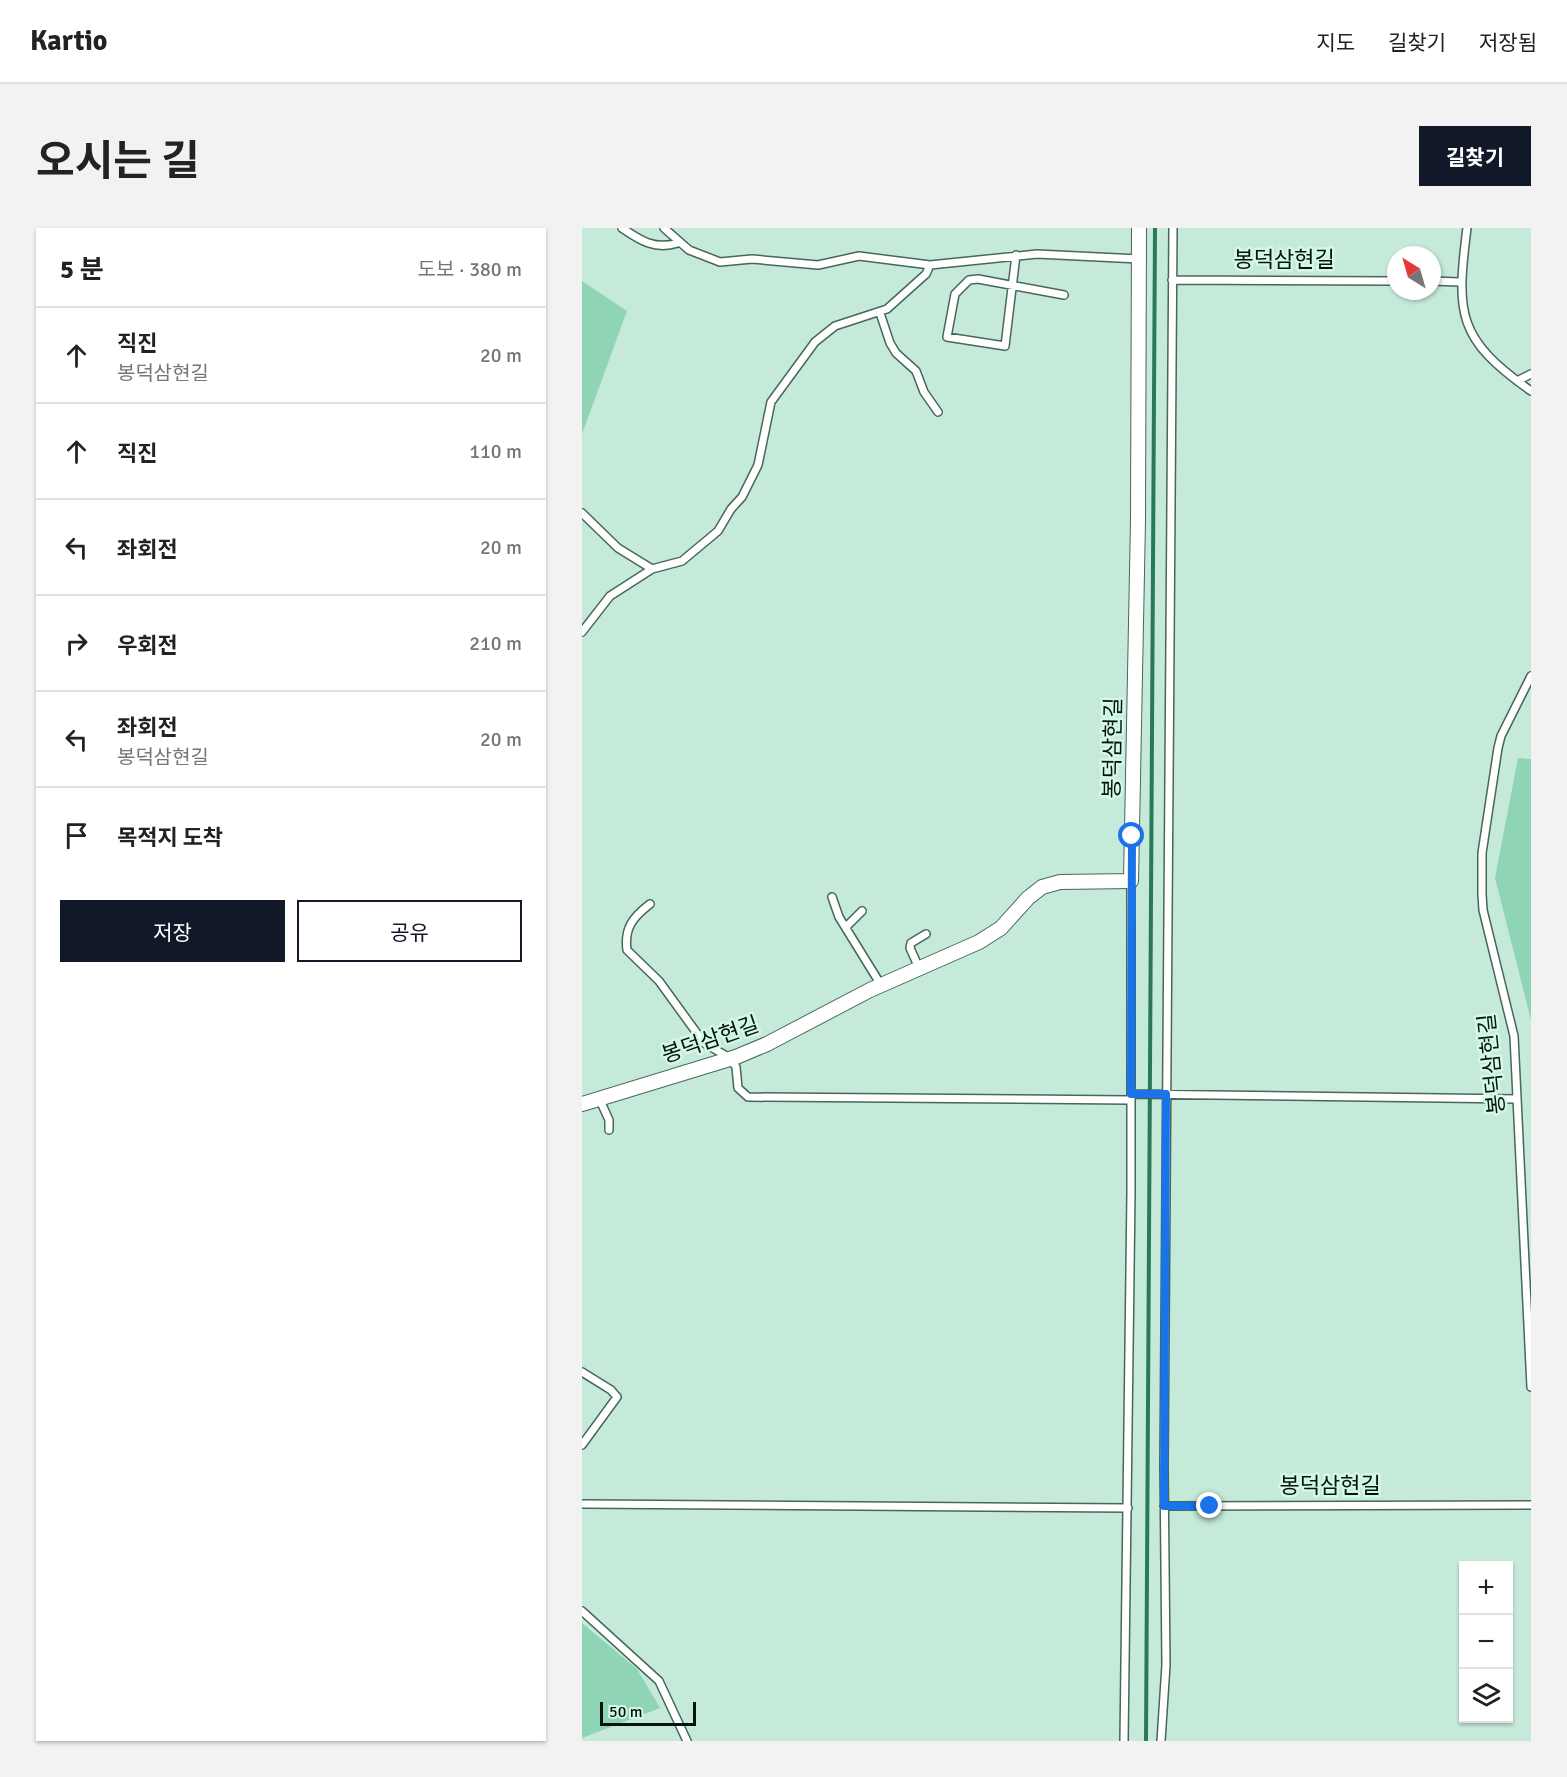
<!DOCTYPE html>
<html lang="ko">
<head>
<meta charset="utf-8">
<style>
  body { margin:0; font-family:Signika,"Noto Sans KR",sans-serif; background:#f2f2f2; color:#222 }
  .controls { position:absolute; right:18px; bottom:18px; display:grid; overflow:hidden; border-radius:0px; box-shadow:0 2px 4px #0004 }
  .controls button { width:54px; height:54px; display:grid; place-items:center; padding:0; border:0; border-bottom:2px solid #e0e0e0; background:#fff; color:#222; font:30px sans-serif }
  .compass { position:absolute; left:805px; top:18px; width:54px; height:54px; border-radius:50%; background:#fff; box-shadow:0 2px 4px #0004; rotate:323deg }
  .scale { position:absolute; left:18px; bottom:15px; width:96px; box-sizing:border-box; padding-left:6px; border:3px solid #06130e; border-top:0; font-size:16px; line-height:21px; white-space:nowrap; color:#06130e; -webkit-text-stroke:4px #d3f8e6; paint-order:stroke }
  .stop { position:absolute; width:18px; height:18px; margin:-14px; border:4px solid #1a73e8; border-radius:50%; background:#fff }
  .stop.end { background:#1a73e8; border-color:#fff; box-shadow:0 2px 6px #0008 }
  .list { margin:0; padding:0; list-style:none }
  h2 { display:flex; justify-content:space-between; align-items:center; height:78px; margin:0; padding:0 24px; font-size:26px }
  h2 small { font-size:20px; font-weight:400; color:#767676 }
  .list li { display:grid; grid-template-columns:39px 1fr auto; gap:18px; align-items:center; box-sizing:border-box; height:96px; padding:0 24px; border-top:2px solid #e0e0e0 }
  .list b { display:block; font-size:22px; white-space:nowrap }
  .list p { margin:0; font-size:20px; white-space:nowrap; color:#767676 }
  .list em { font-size:20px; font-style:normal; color:#767676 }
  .actions { display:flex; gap:12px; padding:18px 24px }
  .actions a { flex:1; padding:14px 0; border:2px solid #111827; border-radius:0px; text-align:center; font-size:21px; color:#111827 }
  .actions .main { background:#111827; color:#fff }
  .icon { flex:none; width:33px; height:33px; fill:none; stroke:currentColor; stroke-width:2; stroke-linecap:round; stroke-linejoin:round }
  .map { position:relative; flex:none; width:949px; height:1513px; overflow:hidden; border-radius:0px }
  header { display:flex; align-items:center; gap:36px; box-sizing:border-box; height:84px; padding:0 30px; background:#fff; border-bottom:2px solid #e0e0e0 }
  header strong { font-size:28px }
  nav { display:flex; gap:33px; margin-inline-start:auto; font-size:21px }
  .intro { display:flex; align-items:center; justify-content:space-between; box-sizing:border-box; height:144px; padding:0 36px }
  h1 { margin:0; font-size:42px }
  .button { padding:15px 27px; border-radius:0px; background:#111827; color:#fff; font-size:21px; font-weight:700 }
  main { display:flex; gap:36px; padding:0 36px }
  aside { flex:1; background:#fff; border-radius:0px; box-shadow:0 2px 4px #0004 }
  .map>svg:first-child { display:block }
</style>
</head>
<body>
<header>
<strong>Kartio</strong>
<nav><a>지도</a><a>길찾기</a><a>저장됨</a></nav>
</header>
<div class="intro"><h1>오시는 길</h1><a class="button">길찾기</a></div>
<main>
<aside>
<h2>5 분<small>도보 · 380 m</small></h2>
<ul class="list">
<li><svg class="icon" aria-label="ahead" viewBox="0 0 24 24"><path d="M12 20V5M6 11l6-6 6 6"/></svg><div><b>직진</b><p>봉덕삼현길</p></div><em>20 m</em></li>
<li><svg class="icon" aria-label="ahead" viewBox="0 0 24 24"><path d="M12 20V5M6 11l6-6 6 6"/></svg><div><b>직진</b></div><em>110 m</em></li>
<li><svg class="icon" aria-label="left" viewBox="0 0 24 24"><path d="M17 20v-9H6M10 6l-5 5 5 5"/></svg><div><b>좌회전</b></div><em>20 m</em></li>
<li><svg class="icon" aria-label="right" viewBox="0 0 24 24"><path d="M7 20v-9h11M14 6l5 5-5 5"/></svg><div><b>우회전</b></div><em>210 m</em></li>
<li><svg class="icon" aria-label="left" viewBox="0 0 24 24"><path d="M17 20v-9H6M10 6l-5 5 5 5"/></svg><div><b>좌회전</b><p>봉덕삼현길</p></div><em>20 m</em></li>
<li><svg class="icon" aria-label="arrive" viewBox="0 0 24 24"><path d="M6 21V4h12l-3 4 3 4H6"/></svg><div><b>목적지 도착</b></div></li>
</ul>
<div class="actions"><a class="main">저장</a><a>공유</a></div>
</aside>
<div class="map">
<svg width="949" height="1513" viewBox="0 0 949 1513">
  <rect width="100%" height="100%" fill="#c6ead9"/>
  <!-- green -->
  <path fill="#8fd4b5" d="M0 53 45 83 0 206Z
    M936 530 949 531V792L913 650Z
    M0 1395 55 1441 78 1480 0 1510Z"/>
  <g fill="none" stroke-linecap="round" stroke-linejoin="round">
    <!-- stream -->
    <path stroke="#2a775a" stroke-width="4" d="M564 1513 573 0"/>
    <defs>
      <path id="lane" d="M40 0C59 13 73 22 96 15
        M82 0 107 22 138 34 170 31 236 37 277 28 348 37
        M885 0C874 86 875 111 949 163
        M434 27 423 118 365 109 373 66 387 52 396 51 482 67
        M590 52 814 53
        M850 53 878 54
        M298 85 308 115 314 125 334 143 342 164 356 184
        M935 153 949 146
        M0 285 36 320 70 341 28 368 0 404
        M70 341 100 333 136 303 149 281 160 269 176 237 189 174 233 114 253 98 305 81 344 46 348 37 455 26 557 31
        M949 448 919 508 916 520 900 625V666L901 682 932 808 949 1159
        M250 669 257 689 299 757
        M68 676C51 689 42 700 45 722L77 753 122 815 148 830 154 839 156 860 166 869 549 872
        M264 699 280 683
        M337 740 328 720 329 715 344 706
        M549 866 935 871
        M17 870 27 892V902
        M0 1144 29 1162 35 1169 0 1217
        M0 1276 546 1280
        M582 1278 949 1277
        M0 1383 77 1453 105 1513
        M542 1513 549 964V653
        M579 1513 584 1437 582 1238 591 0"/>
      <path id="street" d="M0 876 154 829 185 816 288 762 397 714 419 700 446 670 460 659 478 654 549 653 556 292 557 0"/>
    </defs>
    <!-- lane casing -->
    <use href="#lane" stroke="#476758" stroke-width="10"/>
    <!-- street casing -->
    <use href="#street" stroke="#476758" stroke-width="16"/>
    <!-- lane -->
    <use href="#lane" stroke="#fff" stroke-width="7"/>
    <!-- street -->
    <use href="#street" stroke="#fff" stroke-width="14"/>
  </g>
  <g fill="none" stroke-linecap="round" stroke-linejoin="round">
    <!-- route -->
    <path stroke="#1a73e8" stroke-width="8" d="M550 608 549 866H584L582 1278H628"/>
  </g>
  <g text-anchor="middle" stroke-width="5" stroke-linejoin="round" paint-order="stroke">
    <!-- street labels -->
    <g font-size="22" fill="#06130e" stroke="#d3f8e6">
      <text x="702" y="39">봉덕삼현길</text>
      <text transform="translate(530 520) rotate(-89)" y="8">봉덕삼현길</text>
      <text transform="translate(128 811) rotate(-19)" y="8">봉덕삼현길</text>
      <text transform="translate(909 836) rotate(-96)" y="8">봉덕삼현길</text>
      <text x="748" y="1265">봉덕삼현길</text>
    </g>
  </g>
</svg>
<div class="controls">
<button>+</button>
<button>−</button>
<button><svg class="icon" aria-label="layers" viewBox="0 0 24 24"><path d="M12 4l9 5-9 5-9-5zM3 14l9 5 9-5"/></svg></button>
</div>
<svg class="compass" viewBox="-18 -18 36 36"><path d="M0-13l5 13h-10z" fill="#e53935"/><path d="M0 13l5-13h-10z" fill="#767676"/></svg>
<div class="scale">50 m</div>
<div class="stop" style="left:550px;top:608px"></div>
<div class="stop end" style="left:628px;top:1278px"></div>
</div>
</main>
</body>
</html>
